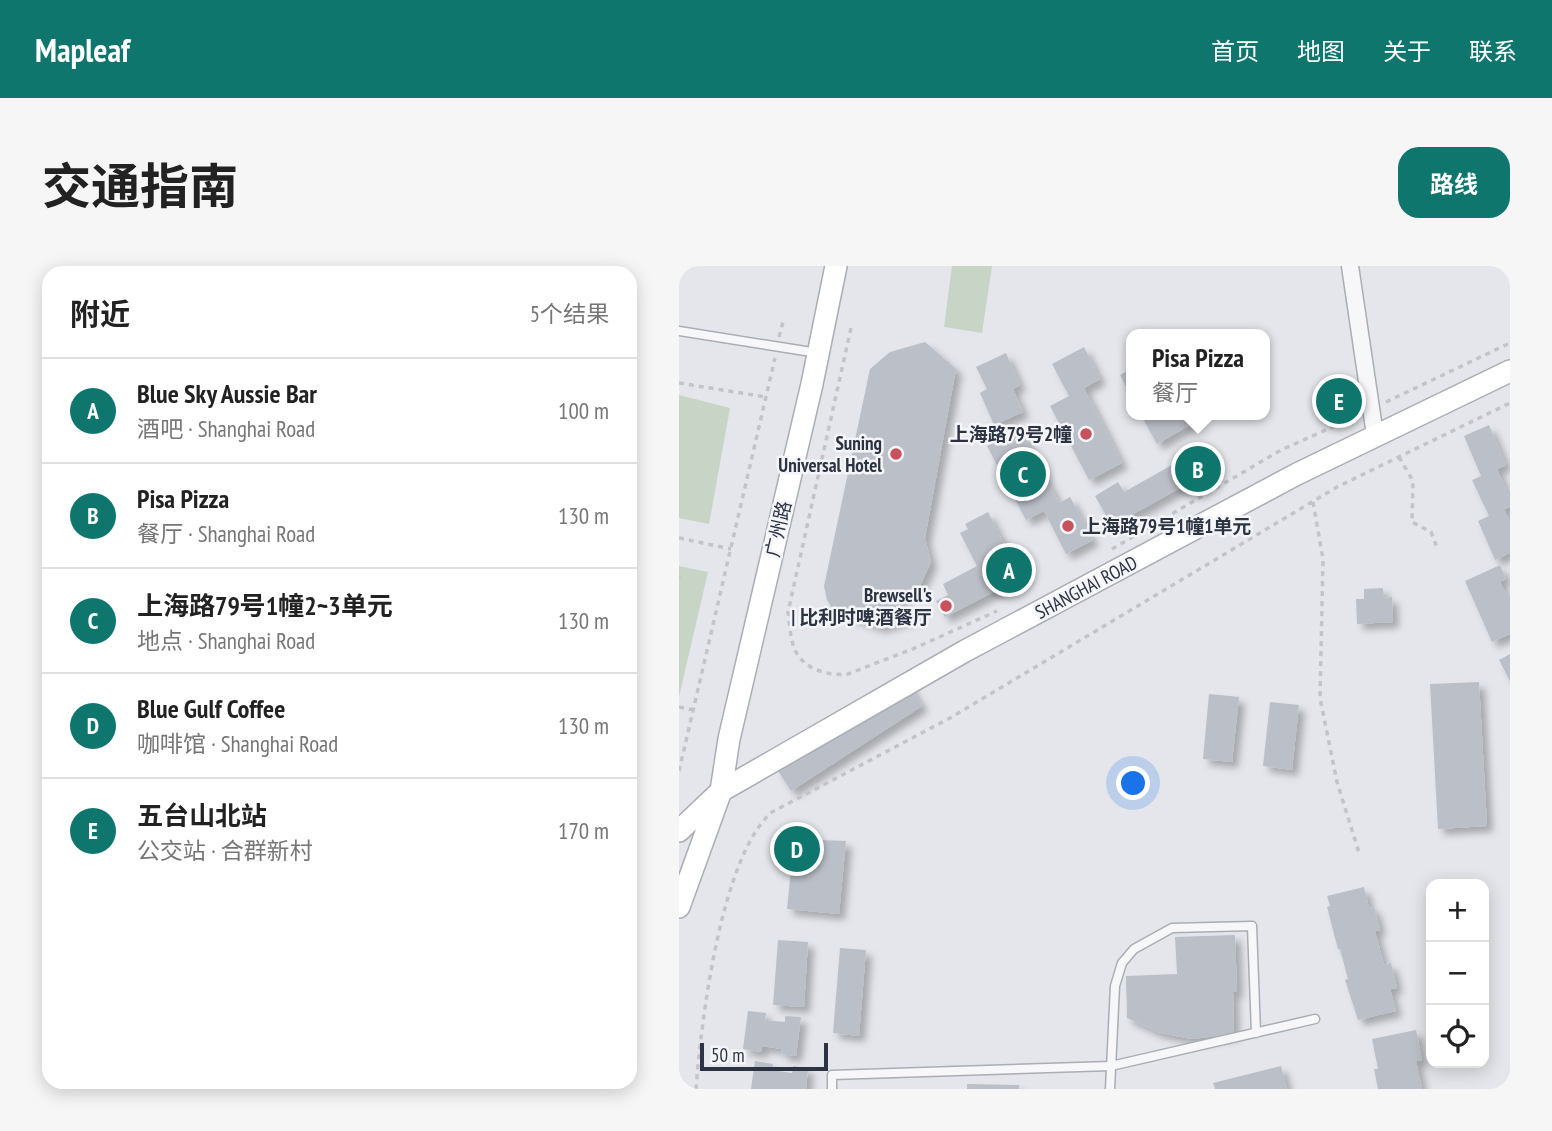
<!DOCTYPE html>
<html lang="zh">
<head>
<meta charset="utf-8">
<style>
  body { margin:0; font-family:"PT Sans Narrow","Noto Sans SC",sans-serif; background:#f6f6f6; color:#222 }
  .controls { position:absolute; right:21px; bottom:21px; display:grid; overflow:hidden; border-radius:14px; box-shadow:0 4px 18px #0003 }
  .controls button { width:63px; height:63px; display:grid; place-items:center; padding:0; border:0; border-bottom:2px solid #e0e0e0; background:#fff; color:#222; font:35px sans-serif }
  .scale { position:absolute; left:21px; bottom:18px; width:128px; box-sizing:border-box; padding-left:7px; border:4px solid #2c3343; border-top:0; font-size:19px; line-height:24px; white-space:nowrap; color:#2c3343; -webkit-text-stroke:5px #f4f5f8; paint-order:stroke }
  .you { position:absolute; left:455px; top:518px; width:24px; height:24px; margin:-18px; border:5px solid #fff; border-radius:50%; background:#1a73e8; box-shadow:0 0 0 10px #1a73e833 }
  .badge { display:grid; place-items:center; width:46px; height:46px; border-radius:50%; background:#0f766e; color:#fff; font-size:23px; font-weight:700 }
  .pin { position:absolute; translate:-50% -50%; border:4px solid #fff; box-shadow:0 2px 7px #0006 }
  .popup { position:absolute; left:447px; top:63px; width:144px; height:91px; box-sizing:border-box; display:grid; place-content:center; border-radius:14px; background:#fff; filter:drop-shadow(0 2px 5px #0005); font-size:23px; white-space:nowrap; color:#767676 }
  .popup b { font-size:26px; color:#222 }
  .popup::after { content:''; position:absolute; left:50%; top:100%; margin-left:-14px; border:14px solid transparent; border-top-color:#fff }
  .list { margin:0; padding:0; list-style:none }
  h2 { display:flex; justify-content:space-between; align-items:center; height:91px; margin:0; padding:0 28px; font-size:30px }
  h2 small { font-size:23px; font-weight:400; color:#767676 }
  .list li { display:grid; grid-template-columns:46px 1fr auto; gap:21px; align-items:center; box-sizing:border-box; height:105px; padding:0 28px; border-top:2px solid #e0e0e0 }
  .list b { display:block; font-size:26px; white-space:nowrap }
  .list p { margin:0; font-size:23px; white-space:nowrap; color:#767676 }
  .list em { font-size:23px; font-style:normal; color:#767676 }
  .icon { flex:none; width:38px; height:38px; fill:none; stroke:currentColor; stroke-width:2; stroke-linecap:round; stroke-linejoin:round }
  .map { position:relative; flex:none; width:831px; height:823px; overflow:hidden; border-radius:21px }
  header { display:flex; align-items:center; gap:42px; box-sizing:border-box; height:98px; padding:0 35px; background:#0f766e; color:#fff }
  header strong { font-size:33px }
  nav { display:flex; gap:38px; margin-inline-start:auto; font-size:24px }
  .intro { display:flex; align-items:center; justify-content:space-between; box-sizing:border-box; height:168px; padding:0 42px }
  h1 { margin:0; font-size:49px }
  .button { padding:18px 32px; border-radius:21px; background:#0f766e; color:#fff; font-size:24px; font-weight:700 }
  main { display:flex; gap:42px; padding:0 42px }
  aside { flex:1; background:#fff; border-radius:21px; box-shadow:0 4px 18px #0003 }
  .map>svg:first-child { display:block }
</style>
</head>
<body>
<header>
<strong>Mapleaf</strong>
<nav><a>首页</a><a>地图</a><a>关于</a><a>联系</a></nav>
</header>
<div class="intro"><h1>交通指南</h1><a class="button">路线</a></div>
<main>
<aside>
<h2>附近<small>5个结果</small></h2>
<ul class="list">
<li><span class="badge">A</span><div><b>Blue Sky Aussie Bar</b><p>酒吧 · Shanghai Road</p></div><em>100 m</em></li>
<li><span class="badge">B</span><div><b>Pisa Pizza</b><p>餐厅 · Shanghai Road</p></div><em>130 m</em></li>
<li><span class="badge">C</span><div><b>上海路79号1幢2~3单元</b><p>地点 · Shanghai Road</p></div><em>130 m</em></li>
<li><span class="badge">D</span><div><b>Blue Gulf Coffee</b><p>咖啡馆 · Shanghai Road</p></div><em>130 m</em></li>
<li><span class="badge">E</span><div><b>五台山北站</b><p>公交站 · 合群新村</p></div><em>170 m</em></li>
</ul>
</aside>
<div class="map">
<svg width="831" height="823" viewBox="0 0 831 823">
  <defs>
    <filter id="shadow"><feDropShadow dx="6" dy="6" stdDeviation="3.5" flood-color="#0004"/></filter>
  </defs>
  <rect width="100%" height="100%" fill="#e4e6eb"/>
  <!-- green -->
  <path fill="#c8d4c6" d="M273 0H313L303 67 265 61Z
    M0 129 51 142 30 258 0 252Z
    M0 300 29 306 0 431Z"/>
  <!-- building -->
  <path fill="#bbbfc8" filter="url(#shadow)" d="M246 76 277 103 246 272 252 296 240 322 219 331 236 350 201 361 155 345 148 334 145 320 191 103 211 86Z
    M405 81 421 113 405 122 443 197 410 214 371 140 390 130 373 98Z
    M327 87 341 119 334 123 344 146 315 159 301 127 308 123 297 101Z
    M452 103V130L441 109Z
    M462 149H506L511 159 478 178Z
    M810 159 827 199 818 203 831 233V241L825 243 831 257V287L816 294 799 255 810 250 793 214 802 210 785 170Z
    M341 162 380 237 391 231 414 274 387 288 365 245 347 254 308 180Z
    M523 182 535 203 433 260 416 230 439 216 445 226Z
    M309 246 342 312 266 351 257 335 269 329 264 318 298 300 281 267 289 263 286 258Z
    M821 299 827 313 821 316 831 336V368L813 376 786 315Z
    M704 322 705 332 713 331 714 356 678 358 677 333H685V323Z
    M831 388V415L820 394Z
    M225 410 243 440 112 525 97 502Z
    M800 416 808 560 759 563 751 418Z
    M530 428 560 431 553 496 524 493Z
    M591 436 620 439 613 504 584 500Z
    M115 573 167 575 160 648 108 643Z
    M685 621 690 642 695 641 701 664 696 665 705 699 712 697 718 722 711 723 717 745 679 754 666 714 669 713 661 683H659L648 641 651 640 648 630Z
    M556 669 558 726H554L555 768 513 773 497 770 479 766 448 752 447 710 498 708 496 671Z
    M99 674 129 676 125 741 94 739Z
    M161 682 187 684 180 770 154 767Z
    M69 745 87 747 86 754 106 756V750L122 751 117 790 102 788 103 783 83 780 82 786 64 783Z
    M737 764 743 794 737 795 743 823H699L695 803H699L693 773Z
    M76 795 94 798 93 804 113 807 114 800 129 802 127 823H72Z
    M602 800 608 823H536L534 817Z
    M288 818 340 819V823H288Z"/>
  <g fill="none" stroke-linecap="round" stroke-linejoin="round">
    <defs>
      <path id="service" d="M0 65 139 87
        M153 823V809L432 800 636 753
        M431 823 436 720 443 697 455 683 493 662 573 660 577 767"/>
      <path id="minor" d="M671 0 696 169"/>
      <path id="secondary" d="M0 565 42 525 286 385 618 208 831 105
        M0 641 42 525 50 473 133 118 157 0"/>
    </defs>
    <!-- service casing -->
    <use href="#service" stroke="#a9adb5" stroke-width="11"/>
    <!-- minor casing -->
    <use href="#minor" stroke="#a9adb5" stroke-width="19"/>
    <!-- secondary casing -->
    <use href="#secondary" stroke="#a9adb5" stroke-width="24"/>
    <!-- path -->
    <path stroke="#c2c4ca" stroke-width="3.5" stroke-dasharray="5 5" stroke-linecap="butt" d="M172 62 109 346C111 358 111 379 119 389 129 405 152 410 169 408L236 382 318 345
      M100 71 104 56
      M0 117 87 131
      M707 136 831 77
      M720 191 734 215 733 256 752 266 759 284
      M634 236 644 293 641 432 658 516 681 590
      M0 272 52 283
      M433 283 602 184 678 150
      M0 312V310
      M0 441 15 444
      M0 505 96 92
      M17 823C22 756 42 590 93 546L271 452 658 221 831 137"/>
    <!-- service -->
    <use href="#service" stroke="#f7f7f9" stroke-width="8"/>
    <!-- minor -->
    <use href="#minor" stroke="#f7f7f9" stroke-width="16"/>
    <!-- secondary -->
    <use href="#secondary" stroke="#fff" stroke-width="21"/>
  </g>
  <!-- markers -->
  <g fill="#c8515c" stroke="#f4f5f8" stroke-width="2.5">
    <circle cx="407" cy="168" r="7"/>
    <circle cx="217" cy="188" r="7"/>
    <circle cx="389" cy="260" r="7"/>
    <circle cx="267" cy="340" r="7"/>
  </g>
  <g text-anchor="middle" stroke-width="5" stroke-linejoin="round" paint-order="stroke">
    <!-- poi labels -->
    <g font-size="19" font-weight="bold" fill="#2c3343" stroke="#f4f5f8" text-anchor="end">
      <text x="393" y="175">上海路79号2幢</text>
      <text x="203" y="184">Suning<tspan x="203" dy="22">Universal Hotel</tspan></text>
      <text x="403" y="267" text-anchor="start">上海路79号1幢1单元</text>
      <text x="253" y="336">Brewsell's<tspan x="253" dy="22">| 比利时啤酒餐厅</tspan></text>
    </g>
    <!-- street labels -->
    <g font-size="19" fill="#2c3343" stroke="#f4f5f8">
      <text transform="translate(99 263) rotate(-77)" y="7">广州路</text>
      <text transform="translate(407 321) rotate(-28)" y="7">SHANGHAI ROAD</text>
    </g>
  </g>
</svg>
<div class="controls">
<button>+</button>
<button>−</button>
<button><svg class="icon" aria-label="locate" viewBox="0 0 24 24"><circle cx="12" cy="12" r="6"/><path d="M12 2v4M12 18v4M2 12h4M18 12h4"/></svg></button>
</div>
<div class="scale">50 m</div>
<div class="you"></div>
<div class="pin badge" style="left:330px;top:304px">A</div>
<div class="pin badge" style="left:519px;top:203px">B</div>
<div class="popup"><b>Pisa Pizza</b>餐厅</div>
<div class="pin badge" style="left:344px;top:208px">C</div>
<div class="pin badge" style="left:118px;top:583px">D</div>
<div class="pin badge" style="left:660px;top:135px">E</div>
</div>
</main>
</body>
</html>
